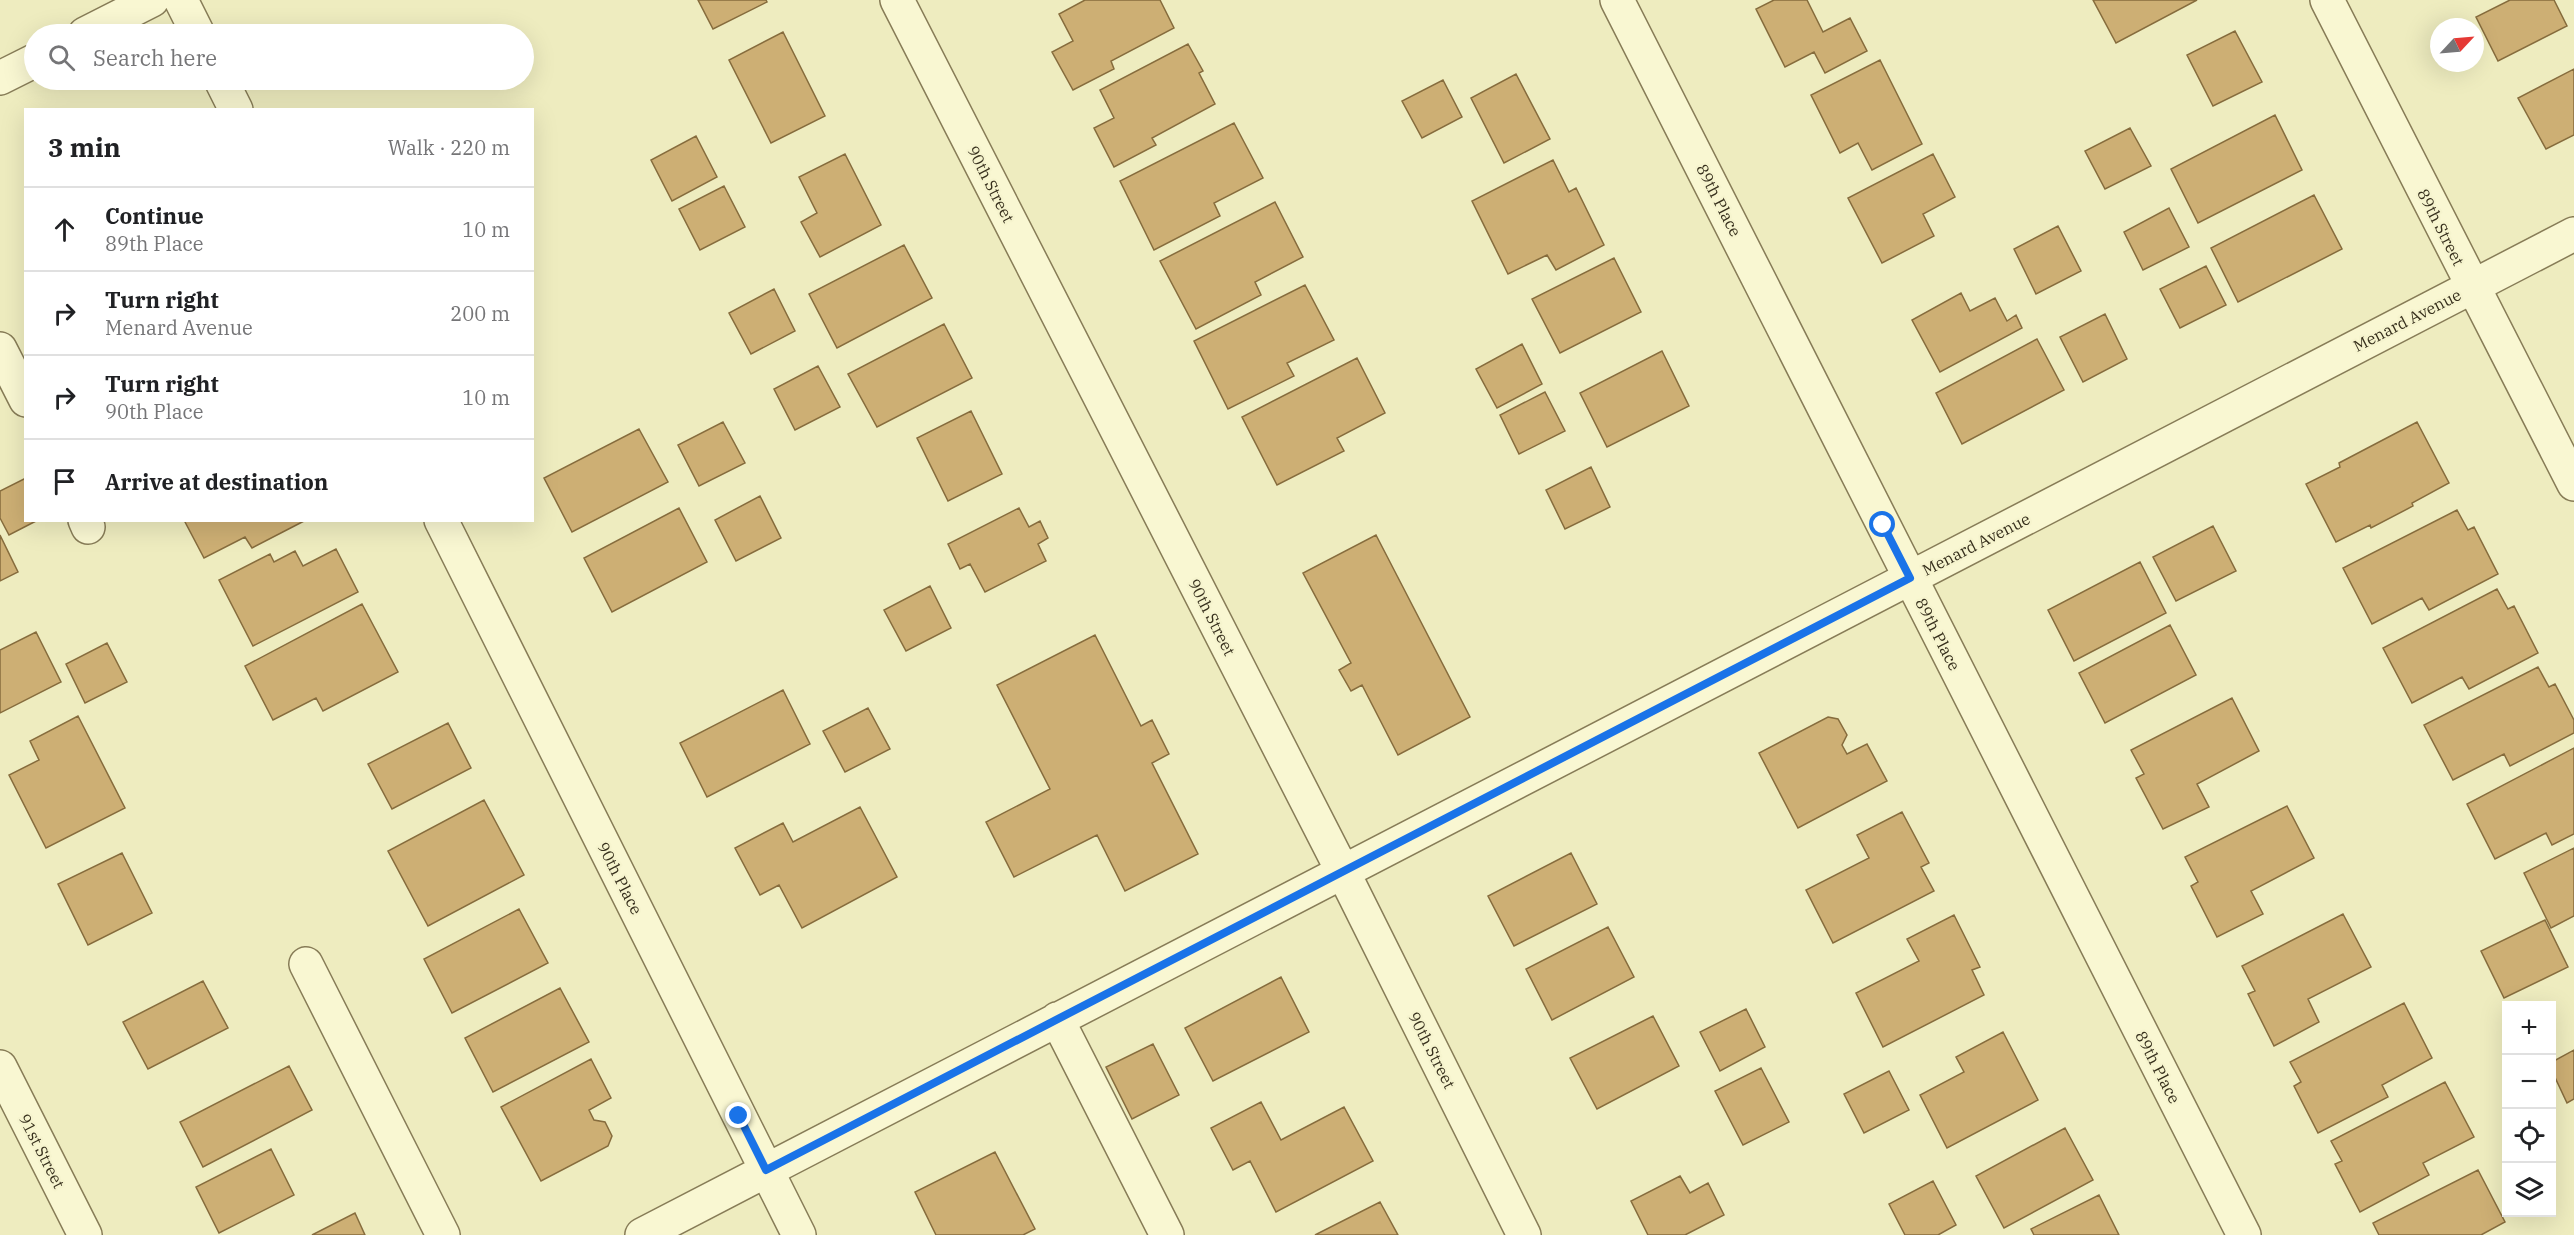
<!DOCTYPE html>
<html lang="en">
<head>
<meta charset="utf-8">
<style>
  body { margin:0; font-family:"IBM Plex Serif",serif; background:#f2f2f2; color:#202124 }
  .controls { position:absolute; right:18px; bottom:18px; display:grid; overflow:hidden; border-radius:0px; box-shadow:0 6px 24px #0002 }
  .controls button { width:54px; height:54px; display:grid; place-items:center; padding:0; border:0; border-bottom:2px solid #e0e0e0; background:#fff; color:#202124; font:30px sans-serif }
  .compass { position:absolute; left:2430px; top:18px; width:54px; height:54px; border-radius:50%; background:#fff; box-shadow:0 6px 24px #0002; rotate:64deg }
  .stop { position:absolute; width:18px; height:18px; margin:-14px; border:4px solid #1a73e8; border-radius:50%; background:#fff }
  .stop.end { background:#1a73e8; border-color:#fff; box-shadow:0 2px 6px #0008 }
  .list { margin:0; padding:0; list-style:none }
  h2 { display:flex; justify-content:space-between; align-items:center; height:78px; margin:0; padding:0 24px; font-size:26px }
  h2 small { font-size:20px; font-weight:400; color:#757577 }
  .list li { display:grid; grid-template-columns:39px 1fr auto; gap:18px; align-items:center; box-sizing:border-box; height:84px; padding:0 24px; border-top:2px solid #e0e0e0 }
  .list b { display:block; font-size:22px; white-space:nowrap }
  .list p { margin:0; font-size:20px; white-space:nowrap; color:#757577 }
  .list em { font-size:20px; font-style:normal; color:#757577 }
  .icon { flex:none; width:33px; height:33px; fill:none; stroke:currentColor; stroke-width:2; stroke-linecap:round; stroke-linejoin:round }
  .map { position:relative; flex:none; width:2574px; height:1235px; overflow:hidden }
  .search { position:absolute; background:#fff; box-shadow:0 6px 24px #0002; left:24px; top:24px; width:510px; height:66px; display:flex; align-items:center; gap:15px; box-sizing:border-box; padding:0 21px; border-radius:33px; color:#757577; font-size:22px }
  .panel { position:absolute; background:#fff; box-shadow:0 6px 24px #0002; left:24px; top:108px; width:510px; height:414px; border-radius:0px }
  .map>svg:first-child { display:block }
</style>
</head>
<body>
<div class="map">
<svg width="2574" height="1235" viewBox="0 0 2574 1235">
  <rect width="100%" height="100%" fill="#eeecbf"/>
  <!-- building -->
  <path fill="#cdaf74" stroke="#866c3d" stroke-width="1.5" d="M698 0H766L767 2 713 29Z
    M1085 0H1160L1174 28 1111 61 1114 69 1073 90 1052 52 1073 41 1059 14Z
    M1774 0H1807L1823 32 1850 18 1867 51 1825 73 1814 52 1785 67 1756 9Z
    M2093 0H2197L2116 43Z
    M2510 0H2554L2567 26 2498 61 2476 17Z
    M2235 31 2262 82 2213 106 2187 55Z
    M783 32 825 116 771 143 729 60Z
    M1188 44 1203 71 1199 73 1215 104 1152 138 1156 145 1114 167 1094 128 1114 118 1100 90Z
    M1880 60 1922 144 1872 170 1858 143 1840 153 1811 95Z
    M2574 69V135L2546 149 2518 98Z
    M1516 74 1550 139 1504 163 1471 98Z
    M1443 80 1462 117 1422 138 1402 101Z
    M2275 115 2302 170 2198 223 2171 169Z
    M1234 123 1263 178 1214 203 1220 216 1154 250 1120 181Z
    M2130 128 2151 166 2105 189 2085 151Z
    M696 136 717 177 672 201 651 160Z
    M845 154 881 225 820 257 801 222 817 213 799 177Z
    M1933 154 1955 197 1923 214 1934 236 1882 263 1848 198Z
    M1553 160 1569 192 1576 188 1604 245 1556 270 1547 255 1508 274 1472 201Z
    M724 186 745 227 700 250 679 209Z
    M2314 195 2342 249 2238 302 2211 248Z
    M1275 202 1303 257 1255 282 1261 295 1196 329 1160 261Z
    M2169 208 2189 247 2143 270 2124 232Z
    M2058 226 2081 271 2036 294 2014 249Z
    M904 245 932 298 837 348 809 294Z
    M1614 258 1641 312 1560 353 1532 299Z
    M2206 266 2226 305 2180 328 2160 289Z
    M1305 285 1334 340 1287 363 1294 376 1228 409 1194 341Z
    M774 289 795 331 751 354 729 313Z
    M1961 293 1970 311 1995 298 2007 321 2016 315 2022 328 1940 372 1912 320Z
    M2105 314 2127 359 2083 382 2060 337Z
    M944 324 972 378 877 427 848 374Z
    M2037 339 2064 390 1962 444 1936 393Z
    M1522 344 1542 384 1497 408 1476 369Z
    M1662 351 1689 406 1607 447 1580 393Z
    M1357 358 1385 413 1337 438 1344 451 1277 485 1242 417Z
    M818 366 840 407 795 430 774 389Z
    M1545 392 1565 431 1519 454 1500 415Z
    M971 411 1002 474 948 501 917 438Z
    M723 422 745 463 699 486 678 445Z
    M2417 422 2449 483 2412 503 2413 506 2371 528 2370 525 2336 542 2306 484 2340 467 2339 463Z
    M639 429 668 482 572 532 544 478Z
    M1591 467 1610 507 1565 529 1546 490Z
    M26 478V520H38L9 535 0 518V491Z
    M760 496 781 538 736 561 715 520Z
    M679 508 707 562 612 612 584 558Z
    M1019 508 1029 527 1040 521 1048 538 1038 544 1046 561 985 592 970 564 960 569 948 544Z
    M2457 510 2468 530 2474 527 2498 574 2429 610 2422 598 2372 624 2343 568Z
    M184 520H306L252 548 245 537 204 558Z
    M2213 526 2236 571 2176 601 2153 557Z
    M0 535 18 572 0 581Z
    M1376 535 1470 717 1398 755 1362 685 1351 691 1339 670 1351 663 1303 573Z
    M336 549 358 592 253 646 219 580 270 554 274 562 295 551 303 566Z
    M2140 562 2166 613 2074 661 2048 610Z
    M930 586 951 628 906 651 884 610Z
    M2497 589 2508 609 2514 606 2538 653 2469 689 2462 677 2412 703 2383 648Z
    M362 604 398 672 323 711 316 698 273 720 245 666Z
    M2170 625 2196 675 2105 723 2079 673Z
    M36 632 61 682 0 713V650Z
    M1095 635 1141 726 1152 720 1169 754 1152 763 1198 854 1125 891 1097 835 1014 877 986 822 1050 789 997 685Z
    M107 643 127 682 85 703 66 664Z
    M2538 667 2549 687 2555 684 2574 720V733L2510 766 2504 754 2453 780 2424 725Z
    M783 690 810 744 707 797 680 743Z
    M2232 698 2259 751 2197 784 2209 807 2163 829 2136 778 2144 774 2131 750Z
    M868 708 890 749 845 772 823 731Z
    M78 716 125 808 46 848 9 775 39 760 30 741Z
    M1828 717 1838 719 1847 735 1842 745 1847 754 1867 744 1887 781 1798 828 1759 753Z
    M448 723 471 768 392 809 368 764Z
    M2574 748V834L2552 845 2546 833 2495 859 2467 804Z
    M484 800 524 875 428 926 388 851Z
    M2287 806 2314 858 2251 891 2263 914 2217 937 2191 886 2198 882 2185 857Z
    M860 807 897 877 802 928 779 885 760 895 735 848 783 823 793 842Z
    M1902 812 1929 863 1921 867 1934 891 1833 943 1806 890 1869 858 1857 835Z
    M2574 848V916L2551 928 2524 873Z
    M122 853 152 913 88 945 58 884Z
    M1571 853 1597 904 1514 946 1488 896Z
    M519 909 548 963 452 1013 424 959Z
    M2343 914 2371 967 2308 999 2319 1022 2274 1046 2248 994 2255 991 2242 966Z
    M1954 915 1980 967 1972 970 1984 995 1883 1047 1856 993 1919 961 1907 939Z
    M2545 920 2568 967 2504 998 2481 951Z
    M1608 927 1634 977 1552 1020 1526 969Z
    M1281 977 1309 1032 1213 1081 1185 1028Z
    M203 981 228 1028 148 1069 123 1022Z
    M560 988 589 1042 493 1092 465 1038Z
    M2404 1003 2432 1058 2382 1085 2388 1097 2318 1133 2294 1086 2301 1082 2290 1062Z
    M1746 1009 1765 1047 1720 1071 1700 1032Z
    M1653 1016 1679 1066 1597 1109 1570 1058Z
    M2003 1032 2038 1100 1947 1148 1920 1095 1964 1072 1956 1057Z
    M1153 1044 1179 1095 1132 1119 1106 1067Z
    M2574 1050V1099L2567 1103 2552 1071V1062Z
    M591 1059 611 1098 589 1110 594 1120 605 1122 612 1136 608 1146 541 1181 501 1107Z
    M289 1066 312 1110 203 1167 180 1122Z
    M1761 1068 1789 1122 1743 1145 1715 1091Z
    M1889 1071 1909 1110 1864 1133 1844 1094Z
    M2445 1082 2474 1137 2423 1163 2429 1175 2360 1212 2335 1164 2342 1161 2331 1141Z
    M1261 1102 1281 1140 1344 1107 1373 1161 1276 1212 1250 1161 1233 1170 1211 1128Z
    M2065 1128 2093 1180 2004 1228 1976 1176Z
    M271 1149 294 1195 219 1233 196 1187Z
    M995 1152 1035 1229 1023 1235H936L915 1192Z
    M2478 1170 2505 1222 2481 1235H2379L2373 1223Z
    M1680 1176 1690 1193 1708 1183 1724 1215 1685 1235H1648L1631 1201Z
    M1933 1181 1956 1225 1938 1235H1905L1889 1204Z
    M2099 1195 2119 1235H2034L2031 1229Z
    M1380 1202 1398 1235H1315Z
    M355 1213 365 1235H312Z"/>
  <g fill="none" stroke-linecap="round" stroke-linejoin="round">
    <defs>
      <path id="minor" d="M181 0 198 34
        M897 0 1343 872 1524 1235
        M1617 0 2244 1235
        M2327 0 2574 484
        M85 34 152 0
        M0 78 34 61
        M221 80 236 110
        M0 349 26 400
        M85 520 88 527
        M441 520 799 1235
        M306 964 443 1235
        M1057 1019 1167 1235
        M0 1067 85 1235
        M642 1235 2574 234"/>
    </defs>
    <!-- minor casing -->
    <use href="#minor" stroke="#877c57" stroke-width="36"/>
    <!-- minor -->
    <use href="#minor" stroke="#f9f7d2" stroke-width="33"/>
  </g>
  <g fill="none" stroke-linecap="round" stroke-linejoin="round">
    <!-- route -->
    <path stroke="#1a73e8" stroke-width="8" d="M739 1116 766 1170 1910 578 1883 525"/>
  </g>
  <g text-anchor="middle" stroke-width="4.5" stroke-linejoin="round" paint-order="stroke">
    <!-- street labels -->
    <g font-size="16" fill="#362f1c" stroke="#f6f4ce">
      <text transform="translate(991 184) rotate(63)" y="6">90th Street</text>
      <text transform="translate(1719 200) rotate(63)" y="6">89th Place</text>
      <text transform="translate(2441 227) rotate(63)" y="6">89th Street</text>
      <text transform="translate(2407 320) rotate(-27)" y="6">Menard Avenue</text>
      <text transform="translate(1976 544) rotate(-27)" y="6">Menard Avenue</text>
      <text transform="translate(1212 617) rotate(63)" y="6">90th Street</text>
      <text transform="translate(1938 634) rotate(63)" y="6">89th Place</text>
      <text transform="translate(620 878) rotate(63)" y="6">90th Place</text>
      <text transform="translate(1432 1050) rotate(63)" y="6">90th Street</text>
      <text transform="translate(2158 1067) rotate(63)" y="6">89th Place</text>
      <text transform="translate(42 1151) rotate(63)" y="6">91st Street</text>
    </g>
  </g>
</svg>
<div class="controls">
<button>+</button>
<button>−</button>
<button><svg class="icon" aria-label="locate" viewBox="0 0 24 24"><circle cx="12" cy="12" r="6"/><path d="M12 2v4M12 18v4M2 12h4M18 12h4"/></svg></button>
<button><svg class="icon" aria-label="layers" viewBox="0 0 24 24"><path d="M12 4l9 5-9 5-9-5zM3 14l9 5 9-5"/></svg></button>
</div>
<svg class="compass" viewBox="-18 -18 36 36"><path d="M0-13l5 13h-10z" fill="#e53935"/><path d="M0 13l5-13h-10z" fill="#757577"/></svg>
<div class="stop" style="left:1883px;top:525px"></div>
<div class="stop end" style="left:739px;top:1116px"></div>
<div class="search"><svg class="icon" aria-label="search" viewBox="0 0 24 24"><circle cx="10" cy="10" r="6"/><path d="M15 15l6 6"/></svg>Search here</div>
<section class="panel">
<h2>3 min<small>Walk · 220 m</small></h2>
<ul class="list">
<li><svg class="icon" aria-label="ahead" viewBox="0 0 24 24"><path d="M12 20V5M6 11l6-6 6 6"/></svg><div><b>Continue</b><p>89th Place</p></div><em>10 m</em></li>
<li><svg class="icon" aria-label="right" viewBox="0 0 24 24"><path d="M7 20v-9h11M14 6l5 5-5 5"/></svg><div><b>Turn right</b><p>Menard Avenue</p></div><em>200 m</em></li>
<li><svg class="icon" aria-label="right" viewBox="0 0 24 24"><path d="M7 20v-9h11M14 6l5 5-5 5"/></svg><div><b>Turn right</b><p>90th Place</p></div><em>10 m</em></li>
<li><svg class="icon" aria-label="arrive" viewBox="0 0 24 24"><path d="M6 21V4h12l-3 4 3 4H6"/></svg><div><b>Arrive at destination</b></div></li>
</ul>
</section>
</div>
</body>
</html>
